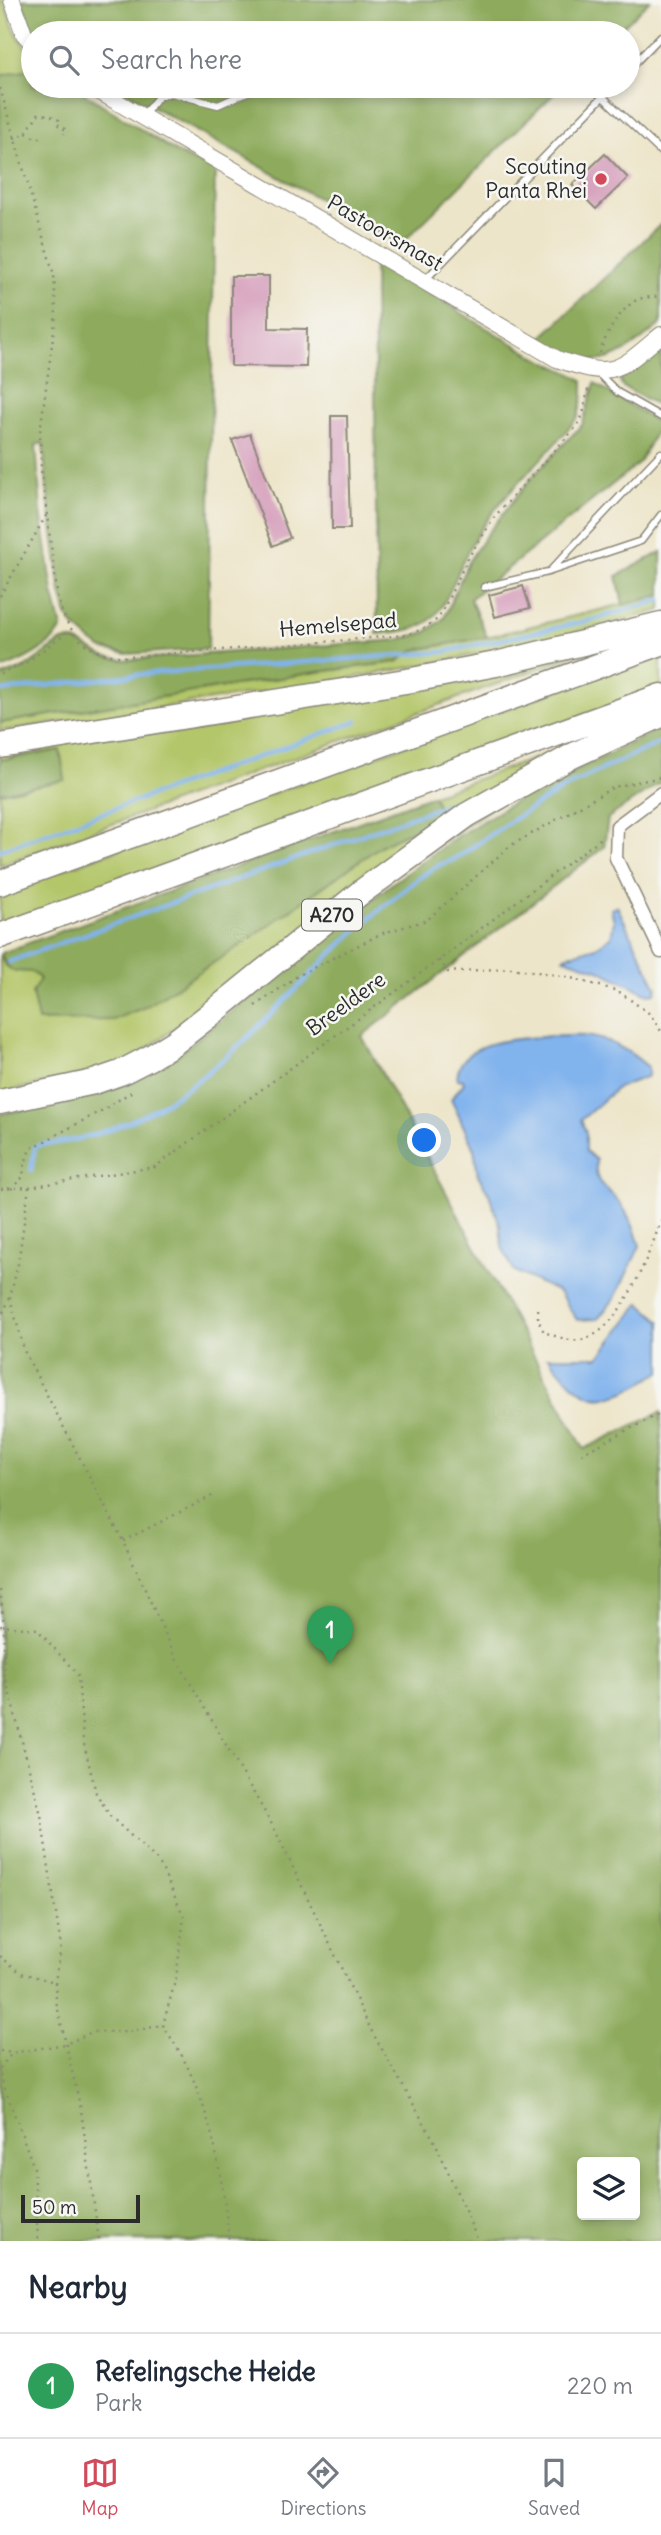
<!DOCTYPE html>
<html lang="en">
<head>
<meta charset="utf-8">
<style>
  body { margin:0; font-family:Delius,sans-serif; background:#f6f6f7; color:#1f2937 }
  .controls { position:absolute; right:21px; bottom:21px; display:grid; overflow:hidden; border-radius:7px; box-shadow:0 4px 10px #0003 }
  .controls button { width:63px; height:63px; display:grid; place-items:center; padding:0; border:0; border-bottom:2px solid #e0e1e3; background:#fff; color:#1f2937; font:35px sans-serif }
  .scale { position:absolute; left:21px; bottom:18px; width:119px; box-sizing:border-box; padding-left:7px; border:4px solid #2b2b2b; border-top:0; font-size:19px; line-height:24px; white-space:nowrap; color:#2b2b2b; -webkit-text-stroke:5px #f6f6f2; paint-order:stroke }
  .you { position:absolute; left:425px; top:1141px; width:24px; height:24px; margin:-18px; border:5px solid #fff; border-radius:50%; background:#1a73e8; box-shadow:0 0 0 10px #1a73e833 }
  .badge { display:grid; place-items:center; width:46px; height:46px; border-radius:50%; background:#d1495b; color:#fff; font-size:23px; font-weight:700 }
  .pin { position:absolute; translate:-50% -58px; filter:drop-shadow(0 2px 4px #0008) }
  .pin::after { content:''; position:absolute; top:37px; width:24px; height:21px; background:inherit; clip-path:polygon(0 0,100% 0,50% 100%) }
  .list { margin:0; padding:0; list-style:none }
  h2 { display:flex; justify-content:space-between; align-items:center; height:91px; margin:0; padding:0 28px; font-size:30px }
  h2 small { font-size:23px; font-weight:400; color:#747a83 }
  .list li { display:grid; grid-template-columns:46px 1fr auto; gap:21px; align-items:center; box-sizing:border-box; height:105px; padding:0 28px; border-top:2px solid #e0e1e3 }
  .list b { display:block; font-size:26px; white-space:nowrap }
  .list p { margin:0; font-size:23px; white-space:nowrap; color:#747a83 }
  .list em { font-size:23px; font-style:normal; color:#747a83 }
  .icon { flex:none; width:38px; height:38px; fill:none; stroke:currentColor; stroke-width:2; stroke-linecap:round; stroke-linejoin:round }
  .map { position:relative; flex:none; width:661px; height:2241px; overflow:hidden }
  .search { position:absolute; background:#fff; box-shadow:0 4px 10px #0003; left:21px; right:21px; top:21px; height:77px; display:flex; align-items:center; gap:18px; box-sizing:border-box; padding:0 24px; border-radius:38px; color:#747a83; font-size:26px }
  .sheet { height:196px; background:#fff }
  nav { display:flex; justify-content:space-around; align-items:center; box-sizing:border-box; height:98px; border-top:2px solid #e0e1e3; background:#fff; font-size:19px; color:#747a83 }
  nav a { display:grid; justify-items:center; gap:4px }
  nav .on { color:#d1495b }
  .map>svg:first-child { display:block }
</style>
</head>
<body>
<div class="map">
<svg width="661" height="2241" viewBox="0 0 661 2241">
  <rect width="100%" height="100%" fill="#f6f6f2"/>
  <filter id="ink" filterUnits="userSpaceOnUse"><feTurbulence type="fractalNoise" baseFrequency=".0143" numOctaves="2"/><feDisplacementMap in="SourceGraphic" scale="14" xChannelSelector="R" yChannelSelector="G"/><feConvolveMatrix kernelMatrix="1 2 1 2 8 2 1 2 1" color-interpolation-filters="sRGB"/></filter>
  <filter id="wash" filterUnits="userSpaceOnUse"><feTurbulence type="fractalNoise" baseFrequency=".00686" numOctaves="4" result="noise"/><feDisplacementMap in="SourceGraphic" scale="28" xChannelSelector="R" yChannelSelector="G"/><feGaussianBlur stdDeviation="1.57" result="paint"/><feColorMatrix in="noise" values="0 0 0 0 0 0 0 0 0 0 0 0 0 0 0 0 0 1.4 0 .05"/><feComposite in="paint" operator="in"/></filter>
  <g filter="url(#wash)">
    <rect width="100%" height="100%" fill="#ede5c9"/>
    <!-- green -->
    <path fill="#b3c669" stroke="#6f784a" stroke-width="2" d="M0 0H4C10 22 17 39 33 56V69L0 76Z
      M661 595V610C445 671 221 698 0 731V723L317 672 397 662 414 650 487 637Z
      M606 644 0 865V793L65 780 60 750 0 760V752Z
      M661 653V687L0 927V892Z
      M599 735 266 961 123 1066 0 1093V954L5 966 33 972 40 979 145 1007 238 947 383 844 441 816 433 795Z"/>
    <!-- forest -->
    <path fill="#8eab5d" stroke="#5c6b44" stroke-width="2" fill-rule="evenodd" d="M22 0H650L616 33H33Z
      M33 69V86H73L181 155 215 170 208 649 127 654 103 649 92 642 73 625 67 615 61 593 47 490 43 443 36 445 41 512 53 592 62 628C52 647 20 663 0 669V76Z
      M115 86H562L401 244Z
      M661 224V324C611 365 598 373 539 340Z
      M374 260C428 293 482 326 536 357 547 363 578 375 583 381V396L578 417C543 462 494 499 468 551 456 573 449 604 429 621 414 632 395 632 377 634Z
      M661 342V407L623 387 620 381 621 377Z
      M595 383 660 424 639 463 470 599 487 637 414 650 397 662 317 672 0 723V677L24 668 62 641C78 637 87 649 101 655 108 658 116 659 124 660L398 640 426 632 444 618 468 562 484 538 532 477 582 425Z
      M661 552V595L623 605 617 576Z
      M661 728V782L608 818 604 847 362 1036 584 1449 661 1412V2241H0V1114L68 1101 122 1085 172 1059 394 882 456 837 526 795ZM582 2162H635V2215H582Z
      M60 750 65 780 0 793V760Z
      M433 795 441 816 383 844 238 947 145 1007 113 1020 38 1021 32 993 40 979 33 972C13 971 8 974 1 953Z"/>
    <!-- water -->
    <path fill="#81b3ed" stroke="#566f8c" stroke-width="2" d="M617 906 657 988 655 993 648 994 599 970 564 958 569 955 596 947 611 937 614 921 611 909Z
      M551 1036C562 1037 573 1035 584 1036 609 1038 630 1051 648 1067V1076L617 1088 581 1120 586 1132V1151L596 1160C594 1187 604 1183 618 1201 628 1213 636 1231 640 1246L615 1298 598 1319 577 1320 559 1292 514 1271 502 1247 500 1225 489 1194 478 1175 474 1149 451 1099 464 1083 463 1080 457 1079C459 1036 522 1040 551 1036Z
      M640 1303 661 1321V1372C603 1406 591 1411 548 1357H599Z"/>
    <g fill="none" stroke-linecap="round" stroke-linejoin="round">
      <!-- stream -->
      <path stroke="#81b3ed" stroke-width="4.5" d="M0 691 143 674 443 652 592 620 661 600
        M0 850 357 721
        M8 962 458 800
        M31 1170 35 1147 39 1145C198 1132 275 993 388 903 404 890 421 875 439 865 444 863 449 862 454 859 491 835 526 809 565 788 596 771 629 757 661 742"/>
    </g>
    <g id="blocks">
      <!-- building -->
      <path fill="#d7a3be" d="M605 154 628 178 596 209 572 185Z
        M231 276H269V328L307 329 306 367 231 366Z
        M331 416H347L350 529H332Z
        M250 434 290 538 273 546 232 440Z
        M523 586 530 608 495 617 489 595Z"/>
    </g>
  </g>
  <g filter="url(#ink)">
    <use href="#blocks" fill-opacity="0" stroke="#8c887a" stroke-width="2"/>
    <g fill="none" stroke-linecap="round" stroke-linejoin="round">
      <defs>
        <path id="service" d="M628 70 661 36
          M603 97 661 152
          M143 115 158 97 171 93 218 105 261 86
          M425 280 613 86
          M597 372 617 392 661 417
          M550 571 661 453
          M484 587 548 572 641 541 661 515"/>
        <path id="minor" d="M661 793 617 826 616 858 661 952"/>
        <path id="tertiary" d="M12 0 24 34 33 44
          M90 86 557 359C614 379 617 372 661 335"/>
        <path id="motorway" d="M0 746 412 680 496 664 661 624
          M0 883 661 643
          M0 936 661 696
          M0 1102 94 1082 120 1073 151 1057 175 1042 216 1010 360 893 467 815 572 756 661 715"/>
      </defs>
      <!-- service casing -->
      <use href="#service" stroke="#8c887a" stroke-width="9"/>
      <!-- minor casing -->
      <use href="#minor" stroke="#8c887a" stroke-width="15"/>
      <!-- tertiary casing -->
      <use href="#tertiary" stroke="#8c887a" stroke-width="18"/>
      <!-- motorway casing -->
      <use href="#motorway" stroke="#8c887a" stroke-width="27"/>
      <!-- path -->
      <path stroke="#8c887a" stroke-width="2.5" stroke-dasharray="2 5" stroke-linecap="butt" d="M0 88 54 275 56 315 40 432 41 469 58 599C64 622 78 646 103 653 129 661 161 654 188 652 261 648 333 641 406 635L423 629 439 618 469 556 496 515 577 426 583 415 589 385
        M26 133 35 138H43
        M14 138 26 133 38 114 50 115 59 120 57 124 66 130 64 134
        M600 353C604 337 622 305 639 299 645 297 654 297 661 296
        M0 596 47 514
        M0 673 27 662 70 630
        M439 960 448 972 511 968 564 976 618 991 650 1014 661 1031
        M255 1006 299 975 383 933 427 920 510 846 614 787 661 777
        M29 1187 18 1264 10 1298 25 1353 123 1541 177 1660 274 1828 371 2030 436 2144 478 2241
        M1 1189 29 1187 155 1167 439 960 604 836
        M11 1189 24 1176 23 1169 30 1149 103 1110 134 1090
        M538 1309V1320L544 1332C555 1336 569 1342 581 1340 620 1333 649 1254 661 1221
        M0 1319 10 1298
        M581 1454 661 1413
        M123 1541 212 1496
        M0 1590 4 1625V1672L41 1815 61 1947 55 1982 56 2001 81 2110 99 2241
        M0 1626 37 1629 78 1675 83 1740 96 1793 110 1816 159 1862 184 1917 176 1978 163 2025C170 2037 179 2049 185 2062 213 2117 223 2181 229 2241
        M0 1956 21 1973 55 1982
        M0 2051 12 2053
        M0 2068 12 2053 66 2044 92 2032H128L163 2025
        M0 2075 34 2168 38 2241"/>
      <!-- service -->
      <use href="#service" stroke="#fff" stroke-width="6"/>
      <!-- minor -->
      <use href="#minor" stroke="#fff" stroke-width="12"/>
      <!-- tertiary -->
      <use href="#tertiary" stroke="#fff" stroke-width="16"/>
      <!-- motorway -->
      <use href="#motorway" stroke="#fff" stroke-width="24"/>
    </g>
  </g>
  <!-- markers -->
  <circle fill="#d1495b" stroke="#f6f6f2" stroke-width="2.5" cx="601" cy="179" r="7"/>
  <g text-anchor="middle" stroke-width="5" stroke-linejoin="round" paint-order="stroke">
    <!-- shield labels -->
    <rect fill="#f6f6f2" stroke="#686867" stroke-width="2" x="302" y="899.5" width="60" height="31" rx="5"/>
    <g font-size="19" font-weight="bold" fill="#2b2b2b">
      <text x="332" y="922">A270</text>
    </g>
    <!-- poi labels -->
    <g font-size="21" fill="#2b2b2b" stroke="#f6f6f2" text-anchor="end">
      <text x="587" y="174">Scouting<tspan x="587" dy="24">Panta Rhei</tspan></text>
    </g>
    <!-- street labels -->
    <g font-size="21" fill="#2b2b2b" stroke="#f6f6f2">
      <text transform="translate(385 233) rotate(30)" y="7">Pastoorsmast</text>
      <text transform="translate(338 625) rotate(-5)" y="7">Hemelsepad</text>
      <text transform="translate(346 1004) rotate(-36)" y="7">Breeldere</text>
    </g>
  </g>
</svg>
<div class="controls">
<button><svg class="icon" aria-label="layers" viewBox="0 0 24 24"><path d="M12 4l9 5-9 5-9-5zM3 14l9 5 9-5"/></svg></button>
</div>
<div class="scale">50 m</div>
<div class="you"></div>
<div class="pin badge" style="left:330px;top:1664px;background:#2e9e5b">1</div>
<div class="search"><svg class="icon" aria-label="search" viewBox="0 0 24 24"><circle cx="10" cy="10" r="6"/><path d="M15 15l6 6"/></svg>Search here</div>
</div>
<section class="sheet">
<h2>Nearby<small></small></h2>
<ul class="list">
<li><span class="badge" style="background:#2e9e5b">1</span><div><b>Refelingsche Heide</b><p>Park</p></div><em>220 m</em></li>
</ul>
</section>
<nav>
<a class="on"><svg class="icon" aria-label="map" viewBox="0 0 24 24"><path d="M3 6l6-2 6 2 6-2v14l-6 2-6-2-6 2zM9 4v14M15 6v14"/></svg>Map</a>
<a><svg class="icon" aria-label="directions" viewBox="0 0 24 24"><path d="M12 3l9 9-9 9-9-9zM9 14v-3h6M13 9l2 2-2 2"/></svg>Directions</a>
<a><svg class="icon" aria-label="saved" viewBox="0 0 24 24"><path d="M7 4h10v16l-5-4-5 4z"/></svg>Saved</a>
</nav>
</body>
</html>
